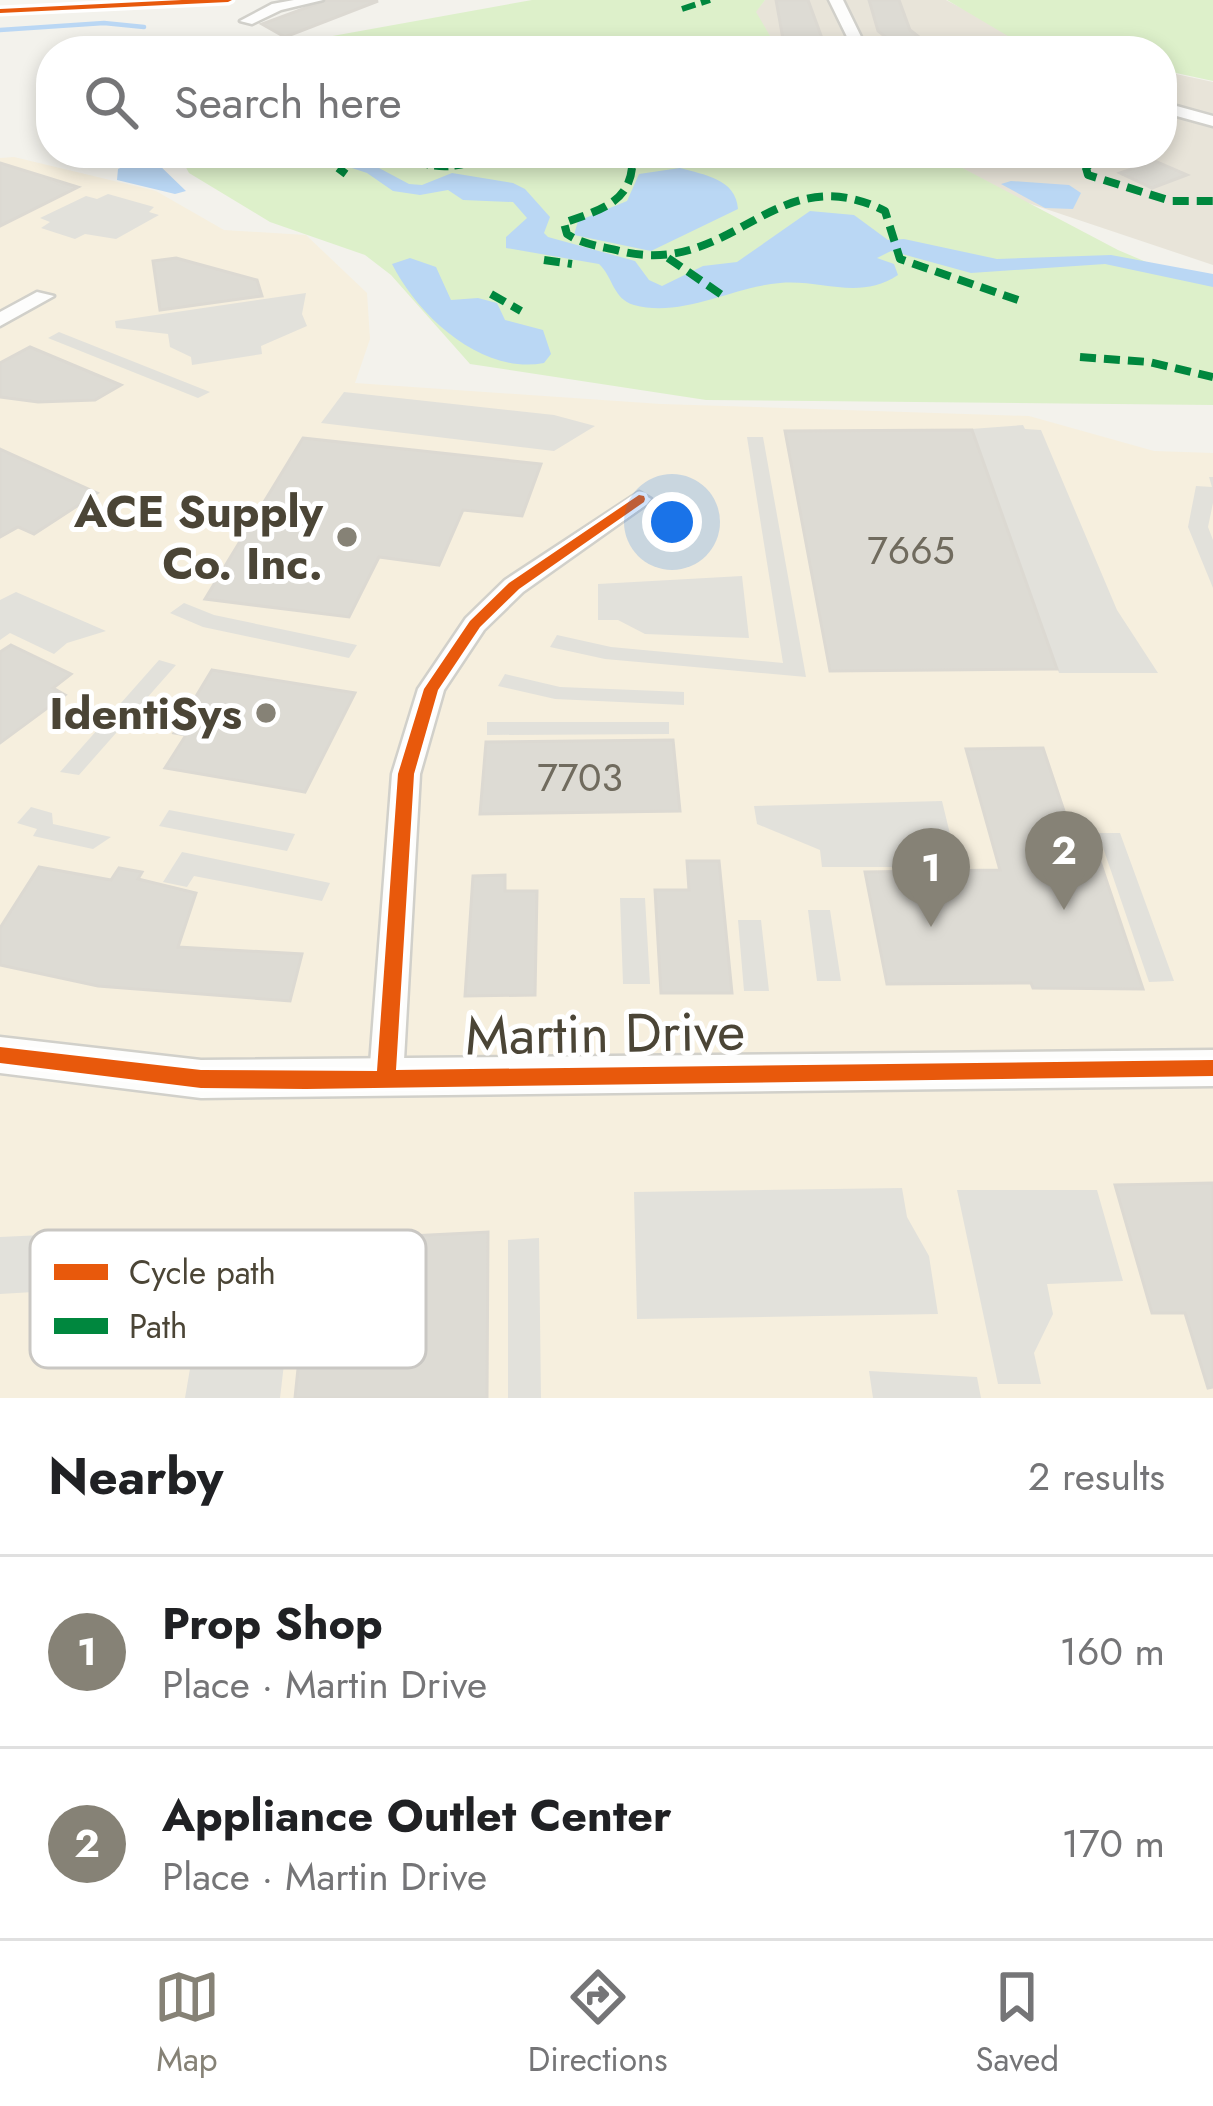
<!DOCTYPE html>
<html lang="en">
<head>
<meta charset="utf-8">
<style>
  body { margin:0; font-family:Jost,sans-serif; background:#f2f2f2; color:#202124 }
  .you { position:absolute; left:672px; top:522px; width:42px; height:42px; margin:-30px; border:9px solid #fff; border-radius:50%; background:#1a73e8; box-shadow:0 0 0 18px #1a73e833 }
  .badge { display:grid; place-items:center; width:78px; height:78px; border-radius:50%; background:#868276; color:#fff; font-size:39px; font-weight:700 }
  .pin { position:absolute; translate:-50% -99px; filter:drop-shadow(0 3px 6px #0008) }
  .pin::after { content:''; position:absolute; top:63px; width:42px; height:36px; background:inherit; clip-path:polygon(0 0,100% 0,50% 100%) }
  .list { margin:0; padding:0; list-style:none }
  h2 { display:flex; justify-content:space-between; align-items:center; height:156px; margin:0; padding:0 48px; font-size:51px }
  h2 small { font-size:39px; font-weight:400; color:#757577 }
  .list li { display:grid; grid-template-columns:78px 1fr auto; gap:36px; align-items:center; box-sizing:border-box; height:192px; padding:0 48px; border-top:3px solid #e0e0e0 }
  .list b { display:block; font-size:45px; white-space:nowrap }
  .list p { margin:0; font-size:39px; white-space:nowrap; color:#757577 }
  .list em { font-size:39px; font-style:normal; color:#757577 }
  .icon { flex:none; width:66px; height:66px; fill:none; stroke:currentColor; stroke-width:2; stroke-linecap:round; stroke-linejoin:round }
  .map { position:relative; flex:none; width:1213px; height:1398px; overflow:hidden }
  .search { position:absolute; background:#fff; box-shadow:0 6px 18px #0003; left:36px; right:36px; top:36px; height:132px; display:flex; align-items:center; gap:30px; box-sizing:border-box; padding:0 42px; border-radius:48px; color:#757577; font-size:45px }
  .sheet { height:540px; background:#fff }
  nav { display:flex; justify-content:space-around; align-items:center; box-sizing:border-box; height:168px; border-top:3px solid #e0e0e0; background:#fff; font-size:33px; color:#757577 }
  nav a { display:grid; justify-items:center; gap:6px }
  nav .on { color:#868276 }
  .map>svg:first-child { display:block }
</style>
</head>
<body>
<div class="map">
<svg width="1213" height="1398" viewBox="0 0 1213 1398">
  <rect width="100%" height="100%" fill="#f3f2ec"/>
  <!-- residential -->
  <path fill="#e8e4d9" d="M765 0H946L1027 42 1069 51H779L755 12Z
    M1162 71 1213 82V265L1025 202 934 153H1162Z"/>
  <!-- commercial -->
  <path fill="#f6efde" d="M14 157 156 191 224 230 306 235 367 293 370 339 355 383 661 404 1029 416 1154 451 1213 453V1398H0V158Z"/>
  <!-- green -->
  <path fill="#ddf0ca" d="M532 0H765L756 12 779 51H200L228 38 277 46Z
    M947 0H1213V81L1162 70V51H1069L1013 39Z
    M178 153H934L1118 250 1158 267 1213 280V405L706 400 470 364 391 275 365 255 270 222 189 173Z"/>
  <!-- parking -->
  <path fill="#e2e1db" d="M108 194 154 207 149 212 159 215 116 239 85 234 75 239 41 228 50 222 40 218 86 196 97 199Z
    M306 293 302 314 307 326 261 346 262 354 192 365 191 357 170 347 168 334 116 328 115 321Z
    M59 332 210 392 198 398 48 338Z
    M344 392 554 415 595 426 554 451 321 423Z
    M1023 425 1025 429 1041 430 1117 610 1158 673H1059L971 429Z
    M747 437H763L806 677 605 659 550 647 557 635 611 647 783 663Z
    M1209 477H1213V503L1208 527 1213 540V588L1188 527 1196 486 1212 487Z
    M742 576 749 638 645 634 618 620H598V584Z
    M16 592 106 631 67 643 54 654 10 633 0 640V600Z
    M184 603 214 615 357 645 349 658 203 627 170 613Z
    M159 660 176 665 79 775 60 772Z
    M505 674 560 687 684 692V705L555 699 498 686Z
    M487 722H669V734L487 735Z
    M942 801 958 867H822L820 850 757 824 754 806Z
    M31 807 52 813 53 824 111 837 93 849 33 836 37 829 17 823Z
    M169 810 295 834 287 851 159 826Z
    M1098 833H1120L1174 981 1149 982Z
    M182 852 330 883 322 901 194 876 187 887 163 882Z
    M620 898H645L650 984H623Z
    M808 910H830L841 981H817Z
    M738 920H761L769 991H744Z
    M902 1188 907 1217 929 1256 938 1314 637 1319 634 1192Z
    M957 1190H1097L1123 1281 1047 1284 1053 1314 1034 1353 1041 1384H998Z
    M128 1231 118 1287 0 1294V1237Z
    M299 1237 280 1398H185L212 1240Z
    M539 1238 541 1398H508V1240Z
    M869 1371 977 1377 981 1398H873Z"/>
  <!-- water -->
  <path fill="#bad7f4" d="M338 153H372L364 160 409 184 422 185 452 173 513 183 525 189 550 217 544 233 548 237 635 261 649 280 662 286 703 266 737 262 810 211 854 215 888 240 904 239 997 259 1111 255 1213 274V287L1105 264 971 273 891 251 877 258 894 264 898 275C859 301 821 279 780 283 732 287 682 318 634 305 613 299 613 277 599 264L506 248V237L527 218 513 202 463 200 448 190 420 195 393 191 367 173 340 164Z
    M138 160 156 162 186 191 175 194 117 180 118 169Z
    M680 168C705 175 736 179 738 209L651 251 574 235 578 221 627 201 639 174Z
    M1011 181 1069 185 1081 193 1073 209 1045 208 1001 184Z
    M410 258 436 267 451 300 478 298 497 303 505 320 543 330 551 354 544 363C482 375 418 316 392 264Z"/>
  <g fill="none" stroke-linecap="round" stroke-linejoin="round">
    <!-- stream -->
    <path stroke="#bad7f4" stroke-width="4.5" d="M0 30 104 23 144 27"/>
  </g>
  <!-- building -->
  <path fill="#dddbd4" stroke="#dcd9d2" stroke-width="3" d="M327 0 378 1 285 37 262 24Z
    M776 0H808L826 49 793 51 783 39Z
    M869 0H899L910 30 937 51H903L878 31Z
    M1155 161 1187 175 1152 188 1120 173Z
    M0 163 78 187 0 226Z
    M176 258 257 280 262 296 160 310 153 261Z
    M30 347 121 385 95 400 38 402 0 397V363Z
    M972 430 1057 669 830 671 785 431Z
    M303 438 541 464 522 516 463 510 439 565 379 557 349 617 205 599Z
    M0 449 97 493 34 534 18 527 0 537Z
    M11 645 71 674 53 688 65 695 0 743V652Z
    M212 670 355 693 305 792 165 768 186 735 174 733Z
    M673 740 680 811 480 814 486 742Z
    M1043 748 1071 832H1090L1143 989 1033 988 1031 983 887 984 865 872 1000 870 966 749Z
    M687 861H719L732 993H661L655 890H689Z
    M39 867 111 880 119 868 142 872 138 879 196 893 178 947 302 954 290 1001 98 986 0 965V928Z
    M505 875V891H537L535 995 465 996 473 876Z
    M1213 1183V1387L1208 1388 1185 1313H1152L1115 1185Z
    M488 1232 487 1398H295L311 1241Z"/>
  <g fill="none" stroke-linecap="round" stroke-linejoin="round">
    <defs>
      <path id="minor" d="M294 0H323L281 10 252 24 240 21 272 4Z
        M829 0H843L868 51H854Z
        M1162 102 1213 116V126L1162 112Z
        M37 292 54 296 0 326V312Z
        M639 492 651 499 647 504 523 592 484 630 444 690 420 774 403 1078 398 1089 386 1093 374 1089 369 1078 392 774 418 689 466 618 505 580Z"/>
      <path id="tertiary" d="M0 1037 201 1060 1213 1050V1086L201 1098 0 1073Z"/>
      <path id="secondary" d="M0 0H109L100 5 0 9Z"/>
    </defs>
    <!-- minor casing -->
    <use href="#minor" stroke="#d1d0ca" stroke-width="5"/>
    <!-- tertiary casing -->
    <use href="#tertiary" stroke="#d1d0ca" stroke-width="5"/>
    <!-- secondary casing -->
    <use href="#secondary" stroke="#d3d0c3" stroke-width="4"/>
    <!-- minor -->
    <use href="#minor" fill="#fdfdfc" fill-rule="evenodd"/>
    <!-- tertiary -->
    <use href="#tertiary" fill="#fdfdfc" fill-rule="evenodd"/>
    <!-- secondary -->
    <use href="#secondary" fill="#f7f6f0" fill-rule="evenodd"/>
    <!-- quiet-far1 -->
    <path stroke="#00873e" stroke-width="6" stroke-dasharray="14 6" stroke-linecap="butt" d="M682 9 710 0
      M211 51 230 45 284 50
      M329 153V161L342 171
      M397 153C427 171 460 173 489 153
      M621 153 633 171
      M1084 171 1099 157"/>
    <!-- quiet -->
    <path stroke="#00873e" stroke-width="8" stroke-dasharray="16 8" stroke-linecap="butt" d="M338 168 346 174
      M632 168C628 205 595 211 564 223L567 234C583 245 601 246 620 251 734 279 774 155 885 211L900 259 1018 300
      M1086 168 1088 175 1171 201H1213
      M668 258 722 295
      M544 260 572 264
      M491 294 521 311
      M1080 357 1149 362 1213 377"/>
    <defs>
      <path id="cycleway" d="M182 0H232L228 2 0 13V9Z
        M639 495 644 496 645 499 644 502 519 589 480 627 438 690 414 774 396 1070 1213 1060V1076L306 1089 201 1088 0 1063V1047L201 1070 377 1071 398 774 424 689 470 621 509 583Z"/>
    </defs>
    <!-- cycleway casing -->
    <use href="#cycleway" stroke="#fff" stroke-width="7"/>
    <!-- cycleway -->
    <use href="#cycleway" fill="#e8590c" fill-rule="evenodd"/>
  </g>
  <!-- markers -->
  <g fill="#868276" stroke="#fff" stroke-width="4.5">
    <circle cx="347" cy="537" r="12"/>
    <circle cx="266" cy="713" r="12"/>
  </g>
  <g text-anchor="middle" stroke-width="10" stroke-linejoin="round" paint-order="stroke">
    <!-- number labels -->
    <g font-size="39" fill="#706b5e">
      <text x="911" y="564">7665</text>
      <text x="580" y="791">7703</text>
    </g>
    <!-- poi labels -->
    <g font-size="45" font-weight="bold" fill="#4b4536" stroke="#fff" text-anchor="end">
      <text x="323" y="527">ACE Supply<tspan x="323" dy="52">Co. Inc.</tspan></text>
      <text x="242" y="729">IdentiSys</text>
    </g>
    <!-- near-street labels -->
    <g font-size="54" fill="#4b4536" stroke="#fff">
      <text transform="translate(605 1033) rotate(-1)" y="19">Martin Drive</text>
    </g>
  </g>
  <!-- legend -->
  <rect x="30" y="1230" width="396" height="138" rx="18" fill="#fff" stroke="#c9c7c3" stroke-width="3"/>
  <rect x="54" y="1264" width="54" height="16" fill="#e8590c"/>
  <rect x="54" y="1318" width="54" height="16" fill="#00873e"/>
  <g font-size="33" fill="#4b4536">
    <text x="129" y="1284">Cycle path</text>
    <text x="129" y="1338">Path</text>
  </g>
</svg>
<div class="you"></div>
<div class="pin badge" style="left:931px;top:927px">1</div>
<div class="pin badge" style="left:1064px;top:910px">2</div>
<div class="search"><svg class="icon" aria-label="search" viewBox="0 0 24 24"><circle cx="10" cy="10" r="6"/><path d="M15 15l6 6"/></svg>Search here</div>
</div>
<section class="sheet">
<h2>Nearby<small>2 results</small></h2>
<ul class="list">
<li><span class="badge">1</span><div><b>Prop Shop</b><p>Place · Martin Drive</p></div><em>160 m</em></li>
<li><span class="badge">2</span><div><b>Appliance Outlet Center</b><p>Place · Martin Drive</p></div><em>170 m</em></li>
</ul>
</section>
<nav>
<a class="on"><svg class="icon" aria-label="map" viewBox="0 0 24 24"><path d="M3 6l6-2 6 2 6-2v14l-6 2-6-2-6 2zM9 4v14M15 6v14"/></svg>Map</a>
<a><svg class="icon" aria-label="directions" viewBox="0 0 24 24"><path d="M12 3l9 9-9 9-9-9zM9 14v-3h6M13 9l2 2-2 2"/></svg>Directions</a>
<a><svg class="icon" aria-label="saved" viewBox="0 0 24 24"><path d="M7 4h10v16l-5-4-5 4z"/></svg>Saved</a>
</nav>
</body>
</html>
